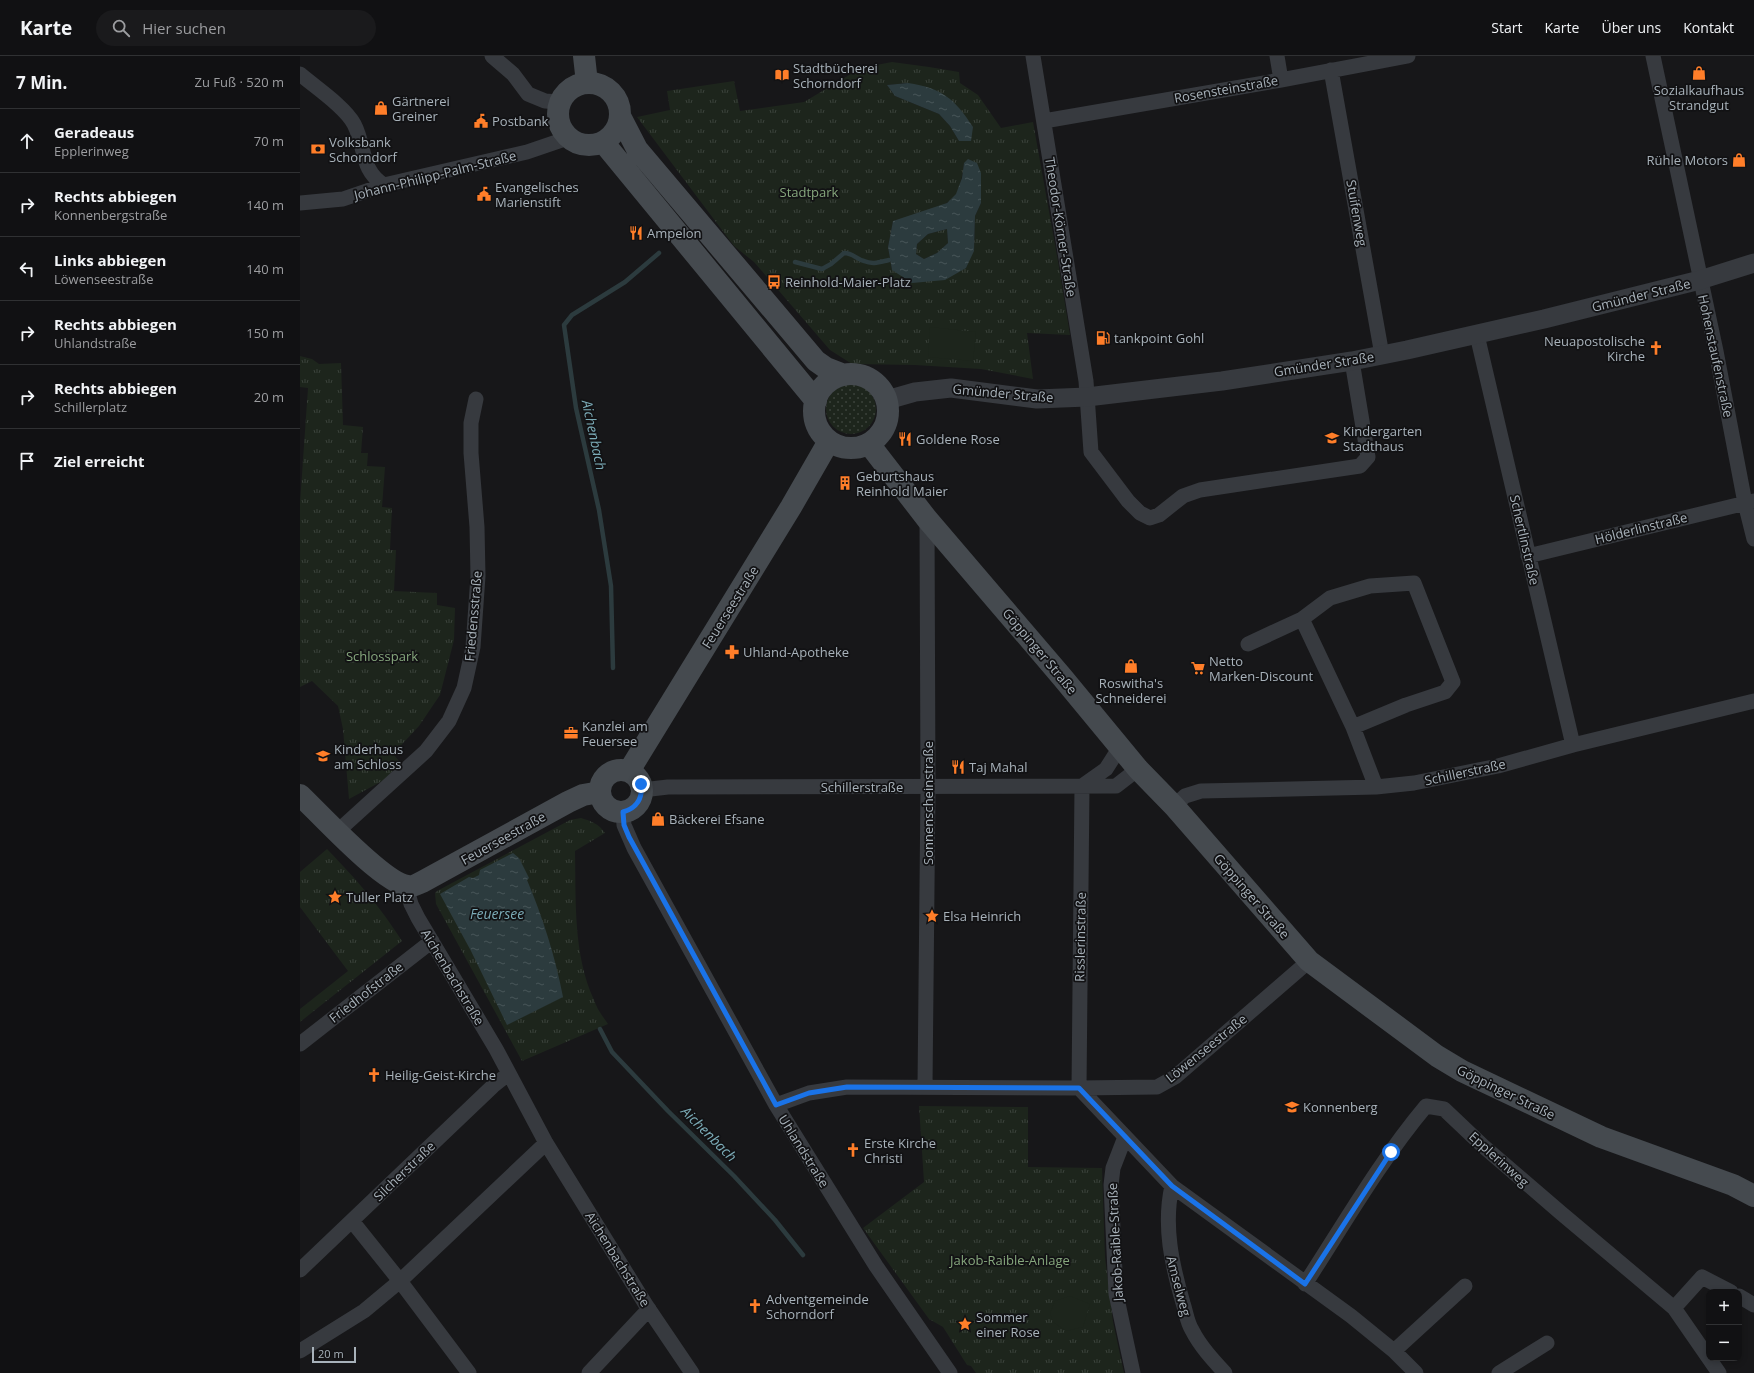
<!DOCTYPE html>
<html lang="de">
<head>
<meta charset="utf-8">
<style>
  body { margin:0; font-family:"Open Sans",sans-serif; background:#1a1a1c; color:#f1f3f6 }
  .controls { position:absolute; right:12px; bottom:12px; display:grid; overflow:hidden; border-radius:8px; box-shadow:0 2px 6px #0003 }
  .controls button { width:36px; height:36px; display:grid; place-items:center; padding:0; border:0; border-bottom:1px solid #303133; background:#111113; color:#f1f3f6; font:20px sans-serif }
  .scale { position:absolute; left:12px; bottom:10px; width:44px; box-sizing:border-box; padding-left:4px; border:2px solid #a8b2ba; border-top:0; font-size:11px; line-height:14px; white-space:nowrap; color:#a8b2ba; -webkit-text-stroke:3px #121214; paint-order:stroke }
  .stop { position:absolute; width:12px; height:12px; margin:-9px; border:3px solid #1a73e8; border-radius:50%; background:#fff }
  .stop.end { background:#1a73e8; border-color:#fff; box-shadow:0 1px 4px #0008 }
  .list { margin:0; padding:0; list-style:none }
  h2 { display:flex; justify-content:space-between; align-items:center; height:52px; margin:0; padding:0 16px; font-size:17px }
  h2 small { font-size:13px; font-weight:400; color:#9c9da0 }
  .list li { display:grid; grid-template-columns:26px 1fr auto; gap:12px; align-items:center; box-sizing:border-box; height:64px; padding:0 16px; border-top:1px solid #303133 }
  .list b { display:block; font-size:15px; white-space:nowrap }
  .list p { margin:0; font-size:13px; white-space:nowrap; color:#9c9da0 }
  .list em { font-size:13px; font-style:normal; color:#9c9da0 }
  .icon { flex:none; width:22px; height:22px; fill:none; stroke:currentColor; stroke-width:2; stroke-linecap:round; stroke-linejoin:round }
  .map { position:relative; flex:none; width:1454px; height:1317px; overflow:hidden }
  header { display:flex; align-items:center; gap:24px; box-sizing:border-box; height:56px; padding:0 20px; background:#111113; border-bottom:1px solid #303133 }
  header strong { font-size:19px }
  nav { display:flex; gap:22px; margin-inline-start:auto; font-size:14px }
  .search { width:280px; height:36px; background:#1a1a1c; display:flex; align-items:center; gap:10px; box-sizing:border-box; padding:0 14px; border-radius:22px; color:#9c9da0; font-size:15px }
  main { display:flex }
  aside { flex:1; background:#111113 }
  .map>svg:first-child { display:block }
</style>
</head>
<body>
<header>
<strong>Karte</strong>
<div class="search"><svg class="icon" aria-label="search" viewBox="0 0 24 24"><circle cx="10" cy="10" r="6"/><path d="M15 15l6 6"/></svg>Hier suchen</div>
<nav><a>Start</a><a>Karte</a><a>Über uns</a><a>Kontakt</a></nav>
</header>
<main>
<aside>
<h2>7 Min.<small>Zu Fuß · 520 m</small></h2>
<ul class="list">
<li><svg class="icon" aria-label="ahead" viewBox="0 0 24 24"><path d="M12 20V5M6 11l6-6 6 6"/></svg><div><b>Geradeaus</b><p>Epplerinweg</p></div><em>70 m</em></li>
<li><svg class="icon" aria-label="right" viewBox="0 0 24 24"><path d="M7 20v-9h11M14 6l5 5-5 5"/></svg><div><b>Rechts abbiegen</b><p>Konnenbergstraße</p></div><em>140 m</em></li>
<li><svg class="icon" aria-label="left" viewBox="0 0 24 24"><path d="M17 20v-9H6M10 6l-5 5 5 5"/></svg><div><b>Links abbiegen</b><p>Löwenseestraße</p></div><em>140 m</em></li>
<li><svg class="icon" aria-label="right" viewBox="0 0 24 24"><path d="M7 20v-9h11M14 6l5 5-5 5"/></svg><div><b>Rechts abbiegen</b><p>Uhlandstraße</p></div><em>150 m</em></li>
<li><svg class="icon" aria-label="right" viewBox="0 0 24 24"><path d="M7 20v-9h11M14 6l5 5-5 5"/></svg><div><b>Rechts abbiegen</b><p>Schillerplatz</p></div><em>20 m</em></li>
<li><svg class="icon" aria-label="arrive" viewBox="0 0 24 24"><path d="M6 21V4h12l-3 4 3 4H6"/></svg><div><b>Ziel erreicht</b></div></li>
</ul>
</aside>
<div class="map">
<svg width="1454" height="1317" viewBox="0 0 1454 1317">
  <defs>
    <pattern id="grass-dots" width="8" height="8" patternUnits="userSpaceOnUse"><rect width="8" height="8" fill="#1d251c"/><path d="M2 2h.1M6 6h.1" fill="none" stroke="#3b423b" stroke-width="1.8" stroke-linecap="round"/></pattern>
    <pattern id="park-tufts" width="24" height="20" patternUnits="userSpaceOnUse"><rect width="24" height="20" fill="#1d251c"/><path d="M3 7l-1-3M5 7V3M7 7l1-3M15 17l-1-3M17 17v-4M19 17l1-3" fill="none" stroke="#3b423b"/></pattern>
    <pattern id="water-ripples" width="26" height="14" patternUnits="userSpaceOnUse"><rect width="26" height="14" fill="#2c3b3e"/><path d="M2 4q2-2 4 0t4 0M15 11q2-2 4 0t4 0" fill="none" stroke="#485558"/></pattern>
  </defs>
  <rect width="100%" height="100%" fill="#171719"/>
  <!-- grass -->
  <path fill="url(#grass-dots)" d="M526 353a25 25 0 1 1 50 0a25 25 0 1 1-50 0Z"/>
  <!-- park -->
  <path fill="url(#park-tufts)" fill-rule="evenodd" d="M592 6 629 11 659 16 660 27 678 39 701 72 733 66 759 211 770 279 727 277 733 323 681 313 615 309 552 308 530 294 454 206 434 190 337 61 370 54 367 35 434 25 440 55 504 46 561 12ZM608 27 671 85H659L650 70 639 58 595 40 587 29ZM664 107 681 147 675 160 674 195 592 214 588 191 593 165C611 160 648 153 657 137 661 127 663 117 664 107Z
    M647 173 648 187 637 197 624 203 616 198 617 188 628 178Z
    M0 300 12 303 19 308 41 307 43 369 63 371 61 397H68L67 410 85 411 82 451 92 452 90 494H96L94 535 137 537V549L155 552 154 584 140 639 119 670 93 698 100 706 86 723 49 743 43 673 38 650 12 625 0 631V447L8 332 0 331Z
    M281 762C291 765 299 768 305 777L275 795C276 845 273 898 294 944 297 953 303 961 308 968L222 1005 136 848 135 837 137 835 270 764Z
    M27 793C57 824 79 849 102 885L0 966V953L48 915 0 851V816Z
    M619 1050 728 1051V1111L802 1112 805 1201 813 1266 824 1317H676L671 1310 667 1309 643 1271 629 1263 563 1172 624 1126Z"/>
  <!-- pitch -->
  <path fill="#1d251c" d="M630 271 676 276 673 305 628 301Z
    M770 1240 790 1248 783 1271 766 1275 753 1266 750 1257 755 1245Z"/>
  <!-- water -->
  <path fill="url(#water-ripples)" fill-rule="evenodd" d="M608 27C642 32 655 43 673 71L671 85H659L650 70 639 58 595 40 587 29Z
    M668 103 677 107 681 117V147L675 160 674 195 666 212 645 224 612 227 592 214 588 191 593 165 647 147 656 138 662 122 664 107ZM647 173 648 187 637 197 624 203 616 198 617 188 628 178Z
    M213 797 219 802 229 822 227 824C243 862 255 900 263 941L207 969 171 895 140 838 169 821 173 822 179 819 180 814Z"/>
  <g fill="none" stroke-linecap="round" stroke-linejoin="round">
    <!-- stream -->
    <path stroke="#2c3b3e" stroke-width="4.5" d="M495 206 522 213 531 208 544 197C553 197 556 203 564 205 573 209 580 206 589 204
      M313 612 311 530 299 454 276 352 264 269 272 259 325 226 359 197
      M300 973 312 996 368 1055 434 1120 475 1164 503 1199"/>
    <!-- minor -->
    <path stroke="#373a3f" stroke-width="15" d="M192 0 213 18 228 38 245 45 259 46
      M733 0 786 325 791 396 828 445 840 457 850 462 859 459 883 440 900 434 1060 410 1068 401 1052 305
      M977 0 981 24
      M1353 0 1416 295 1445 447 1454 483
      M1031 14 1082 299
      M0 18C15 31 45 51 54 68 66 91 60 114 84 129
      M744 65 981 24 1108 0
      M0 147 43 143 84 129 227 96 268 82
      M1177 279 1273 689
      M1228 500 1454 445
      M948 588 1002 563
      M1053 671 1106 649 1145 636 1153 626 1114 527 1070 530 1030 542 1002 563 1053 671 1076 731
      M782 730 806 713 820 691
      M342 734 368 731 816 730 838 713
      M874 750 885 740 901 735 1076 731 1114 727 1198 710 1273 689 1454 645
      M323 756 324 769 334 792 476 1049 576 1210 650 1317
      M38 775 126 695 149 665 164 632 173 591 178 520 177 471 171 397V367L176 343
      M106 830 111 848 118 862 196 993 246 1087 346 1249 392 1317
      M0 988 132 885
      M625 1031 628 731 627 463
      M779 1032 872 1130 1051 1260 1094 1295 1116 1317
      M779 1032 782 730
      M476 1049 509 1037 547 1031 779 1032 857 1031 875 1021 1009 905
      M825 1081 813 1112 811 1129 816 1238 833 1317
      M872 1130C863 1170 872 1209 883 1247 886 1256 887 1266 892 1274 900 1290 913 1304 925 1317
      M52 1165 100 1225 169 1317
      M0 1214 193 1030 208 1018
      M1005 1228C1044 1168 1080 1105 1126 1050L1144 1053 1183 1090 1261 1157 1374 1252 1419 1317
      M1439 1240 1454 1249
      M1374 1252 1402 1221 1431 1236
      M0 1295 64 1255 100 1225 246 1087
      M1094 1295 1165 1230
      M289 1317 349 1253
      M1199 1317 1247 1287"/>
    <!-- tertiary -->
    <path stroke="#373a3f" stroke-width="19" d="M587 344 615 336 651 332 737 343 787 341 922 325 1052 305 1107 294 1244 263 1400 224 1454 207"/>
    <!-- secondary -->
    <path stroke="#454a4f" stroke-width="22" d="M284 0 287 27
      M258 58a31 31 0 1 1 62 0a31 31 0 1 1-62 0Z
      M320 60 337 93 516 305 526 312 544 319
      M303 86 516 345
      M514 355a37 37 0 1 1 74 0a37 37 0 1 1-74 0Z
      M569 388 627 463 762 621 838 713 874 750 1009 905 1137 1000 1162 1015 1301 1081 1433 1129 1454 1140
      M300 735a21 21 0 1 1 42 0a21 21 0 1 1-42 0Z
      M329 715 491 451 529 385
      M0 739C20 758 84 828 108 830 113 831 117 828 122 826L268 746 283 739 300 736"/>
  </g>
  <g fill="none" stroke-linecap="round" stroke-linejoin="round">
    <!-- route -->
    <path stroke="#1a73e8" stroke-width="5" d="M341 728C343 742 337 752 323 756L324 769 329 781 476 1049 509 1037 547 1031 779 1032 872 1130 1005 1228 1091 1096"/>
  </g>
  <!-- icons -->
  <defs>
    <symbol id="shop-bare" viewBox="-9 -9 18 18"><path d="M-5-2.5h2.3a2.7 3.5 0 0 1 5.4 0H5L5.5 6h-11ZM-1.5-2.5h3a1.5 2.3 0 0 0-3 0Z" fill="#ff7e29" stroke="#121214" stroke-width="2.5" paint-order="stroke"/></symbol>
    <symbol id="library-bare" viewBox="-9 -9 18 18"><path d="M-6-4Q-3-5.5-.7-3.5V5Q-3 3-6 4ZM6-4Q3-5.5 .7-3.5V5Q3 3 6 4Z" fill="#ff7e29" stroke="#121214" stroke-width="2.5" paint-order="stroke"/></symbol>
    <symbol id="civic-bare" viewBox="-9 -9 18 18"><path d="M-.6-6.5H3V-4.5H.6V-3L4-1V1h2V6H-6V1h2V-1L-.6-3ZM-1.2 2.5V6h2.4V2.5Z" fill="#ff7e29" stroke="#121214" stroke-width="2.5" paint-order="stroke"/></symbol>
    <symbol id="bank-bare" viewBox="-9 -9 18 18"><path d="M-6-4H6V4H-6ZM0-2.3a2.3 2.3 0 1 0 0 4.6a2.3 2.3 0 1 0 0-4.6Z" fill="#ff7e29" stroke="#121214" stroke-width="2.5" paint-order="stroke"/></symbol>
    <symbol id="restaurant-bare" viewBox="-9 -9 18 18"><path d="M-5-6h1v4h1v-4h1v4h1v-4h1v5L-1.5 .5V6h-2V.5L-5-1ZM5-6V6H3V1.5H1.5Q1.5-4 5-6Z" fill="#ff7e29" stroke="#121214" stroke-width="2.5" paint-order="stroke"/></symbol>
    <symbol id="bus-bare" viewBox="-9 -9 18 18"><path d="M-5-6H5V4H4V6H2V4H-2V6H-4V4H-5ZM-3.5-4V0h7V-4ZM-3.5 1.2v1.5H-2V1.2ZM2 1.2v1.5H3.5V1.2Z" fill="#ff7e29" stroke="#121214" stroke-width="2.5" paint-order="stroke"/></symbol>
    <symbol id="fuel-bare" viewBox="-9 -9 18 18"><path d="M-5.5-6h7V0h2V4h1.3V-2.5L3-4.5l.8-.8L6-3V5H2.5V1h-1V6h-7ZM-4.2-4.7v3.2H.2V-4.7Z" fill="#ff7e29" stroke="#121214" stroke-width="2.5" paint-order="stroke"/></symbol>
    <symbol id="church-bare" viewBox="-9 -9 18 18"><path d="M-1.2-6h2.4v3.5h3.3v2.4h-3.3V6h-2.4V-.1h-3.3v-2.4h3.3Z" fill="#ff7e29" stroke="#121214" stroke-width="2.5" paint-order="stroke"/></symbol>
    <symbol id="school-bare" viewBox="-9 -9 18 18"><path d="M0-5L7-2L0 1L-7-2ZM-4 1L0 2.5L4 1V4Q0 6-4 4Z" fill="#ff7e29" stroke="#121214" stroke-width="2.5" paint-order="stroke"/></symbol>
    <symbol id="building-bare" viewBox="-9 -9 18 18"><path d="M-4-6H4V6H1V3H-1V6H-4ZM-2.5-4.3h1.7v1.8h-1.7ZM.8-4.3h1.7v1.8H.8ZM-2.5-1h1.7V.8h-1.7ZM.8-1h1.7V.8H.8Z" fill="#ff7e29" stroke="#121214" stroke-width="2.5" paint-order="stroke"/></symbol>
    <symbol id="pharmacy-bare" viewBox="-9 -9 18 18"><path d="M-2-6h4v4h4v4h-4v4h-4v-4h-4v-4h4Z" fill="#ff7e29" stroke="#121214" stroke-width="2.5" paint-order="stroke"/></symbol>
    <symbol id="supermarket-bare" viewBox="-9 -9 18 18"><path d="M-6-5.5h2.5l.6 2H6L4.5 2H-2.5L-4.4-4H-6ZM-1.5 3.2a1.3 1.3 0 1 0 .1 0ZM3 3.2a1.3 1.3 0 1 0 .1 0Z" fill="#ff7e29" stroke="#121214" stroke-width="2.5" paint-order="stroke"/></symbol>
    <symbol id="office-bare" viewBox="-9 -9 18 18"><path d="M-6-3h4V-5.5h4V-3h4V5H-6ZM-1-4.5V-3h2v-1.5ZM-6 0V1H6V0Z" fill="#ff7e29" stroke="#121214" stroke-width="2.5" paint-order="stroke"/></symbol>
    <symbol id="sight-bare" viewBox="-9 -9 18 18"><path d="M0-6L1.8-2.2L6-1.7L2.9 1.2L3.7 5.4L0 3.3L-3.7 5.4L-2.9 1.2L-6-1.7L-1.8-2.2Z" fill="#ff7e29" stroke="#121214" stroke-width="2.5" paint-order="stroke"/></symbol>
  </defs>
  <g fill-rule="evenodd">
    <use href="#shop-bare" x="1389" y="7" width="20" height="20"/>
    <use href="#library-bare" x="472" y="9" width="20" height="20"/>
    <use href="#shop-bare" x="71" y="42" width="20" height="20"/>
    <use href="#civic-bare" x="171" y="55" width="20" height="20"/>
    <use href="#bank-bare" x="8" y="83" width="20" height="20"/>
    <use href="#shop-bare" x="1429" y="94" width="20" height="20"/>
    <use href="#civic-bare" x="174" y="128" width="20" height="20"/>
    <use href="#restaurant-bare" x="326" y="167" width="20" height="20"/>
    <use href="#bus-bare" x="464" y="216" width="20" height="20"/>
    <use href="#fuel-bare" x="793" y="272" width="20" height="20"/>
    <use href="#church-bare" x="1346" y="282" width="20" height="20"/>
    <use href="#school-bare" x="1022" y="372" width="20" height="20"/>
    <use href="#restaurant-bare" x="595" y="373" width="20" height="20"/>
    <use href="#building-bare" x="535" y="417" width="20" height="20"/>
    <use href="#pharmacy-bare" x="422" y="586" width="20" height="20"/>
    <use href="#shop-bare" x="821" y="600" width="20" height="20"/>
    <use href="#supermarket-bare" x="888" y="602" width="20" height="20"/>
    <use href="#office-bare" x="261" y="667" width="20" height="20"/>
    <use href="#school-bare" x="13" y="690" width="20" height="20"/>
    <use href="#restaurant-bare" x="648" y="701" width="20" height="20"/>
    <use href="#shop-bare" x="348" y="753" width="20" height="20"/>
    <use href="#sight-bare" x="25" y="831" width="20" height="20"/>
    <use href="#sight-bare" x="622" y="850" width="20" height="20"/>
    <use href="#church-bare" x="64" y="1009" width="20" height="20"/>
    <use href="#school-bare" x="982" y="1041" width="20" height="20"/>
    <use href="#church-bare" x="543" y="1084" width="20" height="20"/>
    <use href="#church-bare" x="445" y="1240" width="20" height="20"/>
    <use href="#sight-bare" x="655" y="1258" width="20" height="20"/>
  </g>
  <g text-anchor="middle" stroke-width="3.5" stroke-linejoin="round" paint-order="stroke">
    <!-- poi labels -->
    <g font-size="13" fill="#a8b2ba" stroke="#121214" text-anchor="start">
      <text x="493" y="17">Stadtbücherei<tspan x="493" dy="15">Schorndorf</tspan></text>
      <text x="1399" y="39" text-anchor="middle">Sozialkaufhaus<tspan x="1399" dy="15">Strandgut</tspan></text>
      <text x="92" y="50">Gärtnerei<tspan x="92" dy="15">Greiner</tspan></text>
      <text x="192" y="70">Postbank</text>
      <text x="29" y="91">Volksbank<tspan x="29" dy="15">Schorndorf</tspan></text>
      <text x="1428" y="109" text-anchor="end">Rühle Motors</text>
      <text x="195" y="136">Evangelisches<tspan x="195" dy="15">Marienstift</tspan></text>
      <text x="347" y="182">Ampelon</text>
      <text x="485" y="231">Reinhold-Maier-Platz</text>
      <text x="814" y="287">tankpoint Gohl</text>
      <text x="1345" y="290" text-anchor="end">Neuapostolische<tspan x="1345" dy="15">Kirche</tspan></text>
      <text x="1043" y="380">Kindergarten<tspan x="1043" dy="15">Stadthaus</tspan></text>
      <text x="616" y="388">Goldene Rose</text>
      <text x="556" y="425">Geburtshaus<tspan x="556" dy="15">Reinhold Maier</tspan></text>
      <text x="443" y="601">Uhland-Apotheke</text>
      <text x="909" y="610">Netto<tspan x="909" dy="15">Marken-Discount</tspan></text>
      <text x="831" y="632" text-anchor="middle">Roswitha's<tspan x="831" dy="15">Schneiderei</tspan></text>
      <text x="282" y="675">Kanzlei am<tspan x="282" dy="15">Feuersee</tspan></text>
      <text x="34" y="698">Kinderhaus<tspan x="34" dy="15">am Schloss</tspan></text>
      <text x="669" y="716">Taj Mahal</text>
      <text x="369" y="768">Bäckerei Efsane</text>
      <text x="46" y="846">Tuller Platz</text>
      <text x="643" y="865">Elsa Heinrich</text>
      <text x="85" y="1024">Heilig-Geist-Kirche</text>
      <text x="1003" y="1056">Konnenberg</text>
      <text x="564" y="1092">Erste Kirche<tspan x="564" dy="15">Christi</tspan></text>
      <text x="466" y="1248">Adventgemeinde<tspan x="466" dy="15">Schorndorf</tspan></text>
      <text x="676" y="1266">Sommer<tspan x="676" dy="15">einer Rose</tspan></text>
    </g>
    <!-- street labels -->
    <g font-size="13" fill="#a8b2ba" stroke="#121214">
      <text transform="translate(926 33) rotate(-10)" y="5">Rosensteinstraße</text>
      <text transform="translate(135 119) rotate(-14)" y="5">Johann-Philipp-Palm-Straße</text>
      <text transform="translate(1057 157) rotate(80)" y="5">Stuifenweg</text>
      <text transform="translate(761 171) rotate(81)" y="5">Theodor-Körner-Straße</text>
      <text transform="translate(1341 239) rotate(-14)" y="5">Gmünder Straße</text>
      <text transform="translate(1416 300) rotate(78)" y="5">Hohenstaufenstraße</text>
      <text transform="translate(1024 308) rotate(-9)" y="5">Gmünder Straße</text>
      <text transform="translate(703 337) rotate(5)" y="5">Gmünder Straße</text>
      <text transform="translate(1341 472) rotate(-14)" y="5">Hölderlinstraße</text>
      <text transform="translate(1225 484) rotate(77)" y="5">Schertlinstraße</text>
      <text transform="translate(430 551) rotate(-58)" y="5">Feuerseestraße</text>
      <text transform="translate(173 560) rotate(-85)" y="5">Friedensstraße</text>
      <text transform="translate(740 595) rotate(50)" y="5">Göppinger Straße</text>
      <text transform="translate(1165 716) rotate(-12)" y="5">Schillerstraße</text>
      <text x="562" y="736">Schillerstraße</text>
      <text transform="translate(628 747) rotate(-90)" y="5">Sonnenscheinstraße</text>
      <text transform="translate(203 782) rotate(-29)" y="5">Feuerseestraße</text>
      <text transform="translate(952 840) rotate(49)" y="5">Göppinger Straße</text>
      <text transform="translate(780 881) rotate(-89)" y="5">Risslerinstraße</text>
      <text transform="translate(153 921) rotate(59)" y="5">Aichenbachstraße</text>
      <text transform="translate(66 936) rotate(-38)" y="5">Friedhofstraße</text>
      <text transform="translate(906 992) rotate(-39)" y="5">Löwenseestraße</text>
      <text transform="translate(1206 1036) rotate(26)" y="5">Göppinger Straße</text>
      <text transform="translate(504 1095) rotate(58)" y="5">Uhlandstraße</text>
      <text transform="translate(1199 1103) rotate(42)" y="5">Epplerinweg</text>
      <text transform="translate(104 1115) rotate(-44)" y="5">Silcherstraße</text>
      <text transform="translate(815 1186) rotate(-93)" y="5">Jakob-Raible-Straße</text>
      <text transform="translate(318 1203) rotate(58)" y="5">Aichenbachstraße</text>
      <text transform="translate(879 1230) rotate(75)" y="5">Amselweg</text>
    </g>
    <!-- park labels -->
    <g font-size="13" fill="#86a77d" stroke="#121214">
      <text x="509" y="141">Stadtpark</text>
      <text x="82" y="605">Schlosspark</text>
      <text x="710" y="1209">Jakob-Raible-Anlage</text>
    </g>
    <!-- water labels -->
    <g font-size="14" font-style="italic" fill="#7cacb8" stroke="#121214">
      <text transform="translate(294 379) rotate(78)" y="5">Aichenbach</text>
      <text x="197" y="863">Feuersee</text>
      <text transform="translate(409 1078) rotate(45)" y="5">Aichenbach</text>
    </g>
  </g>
</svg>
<div class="controls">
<button>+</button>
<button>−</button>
</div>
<div class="scale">20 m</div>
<div class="stop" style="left:1091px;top:1096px"></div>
<div class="stop end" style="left:341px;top:728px"></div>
</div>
</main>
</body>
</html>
